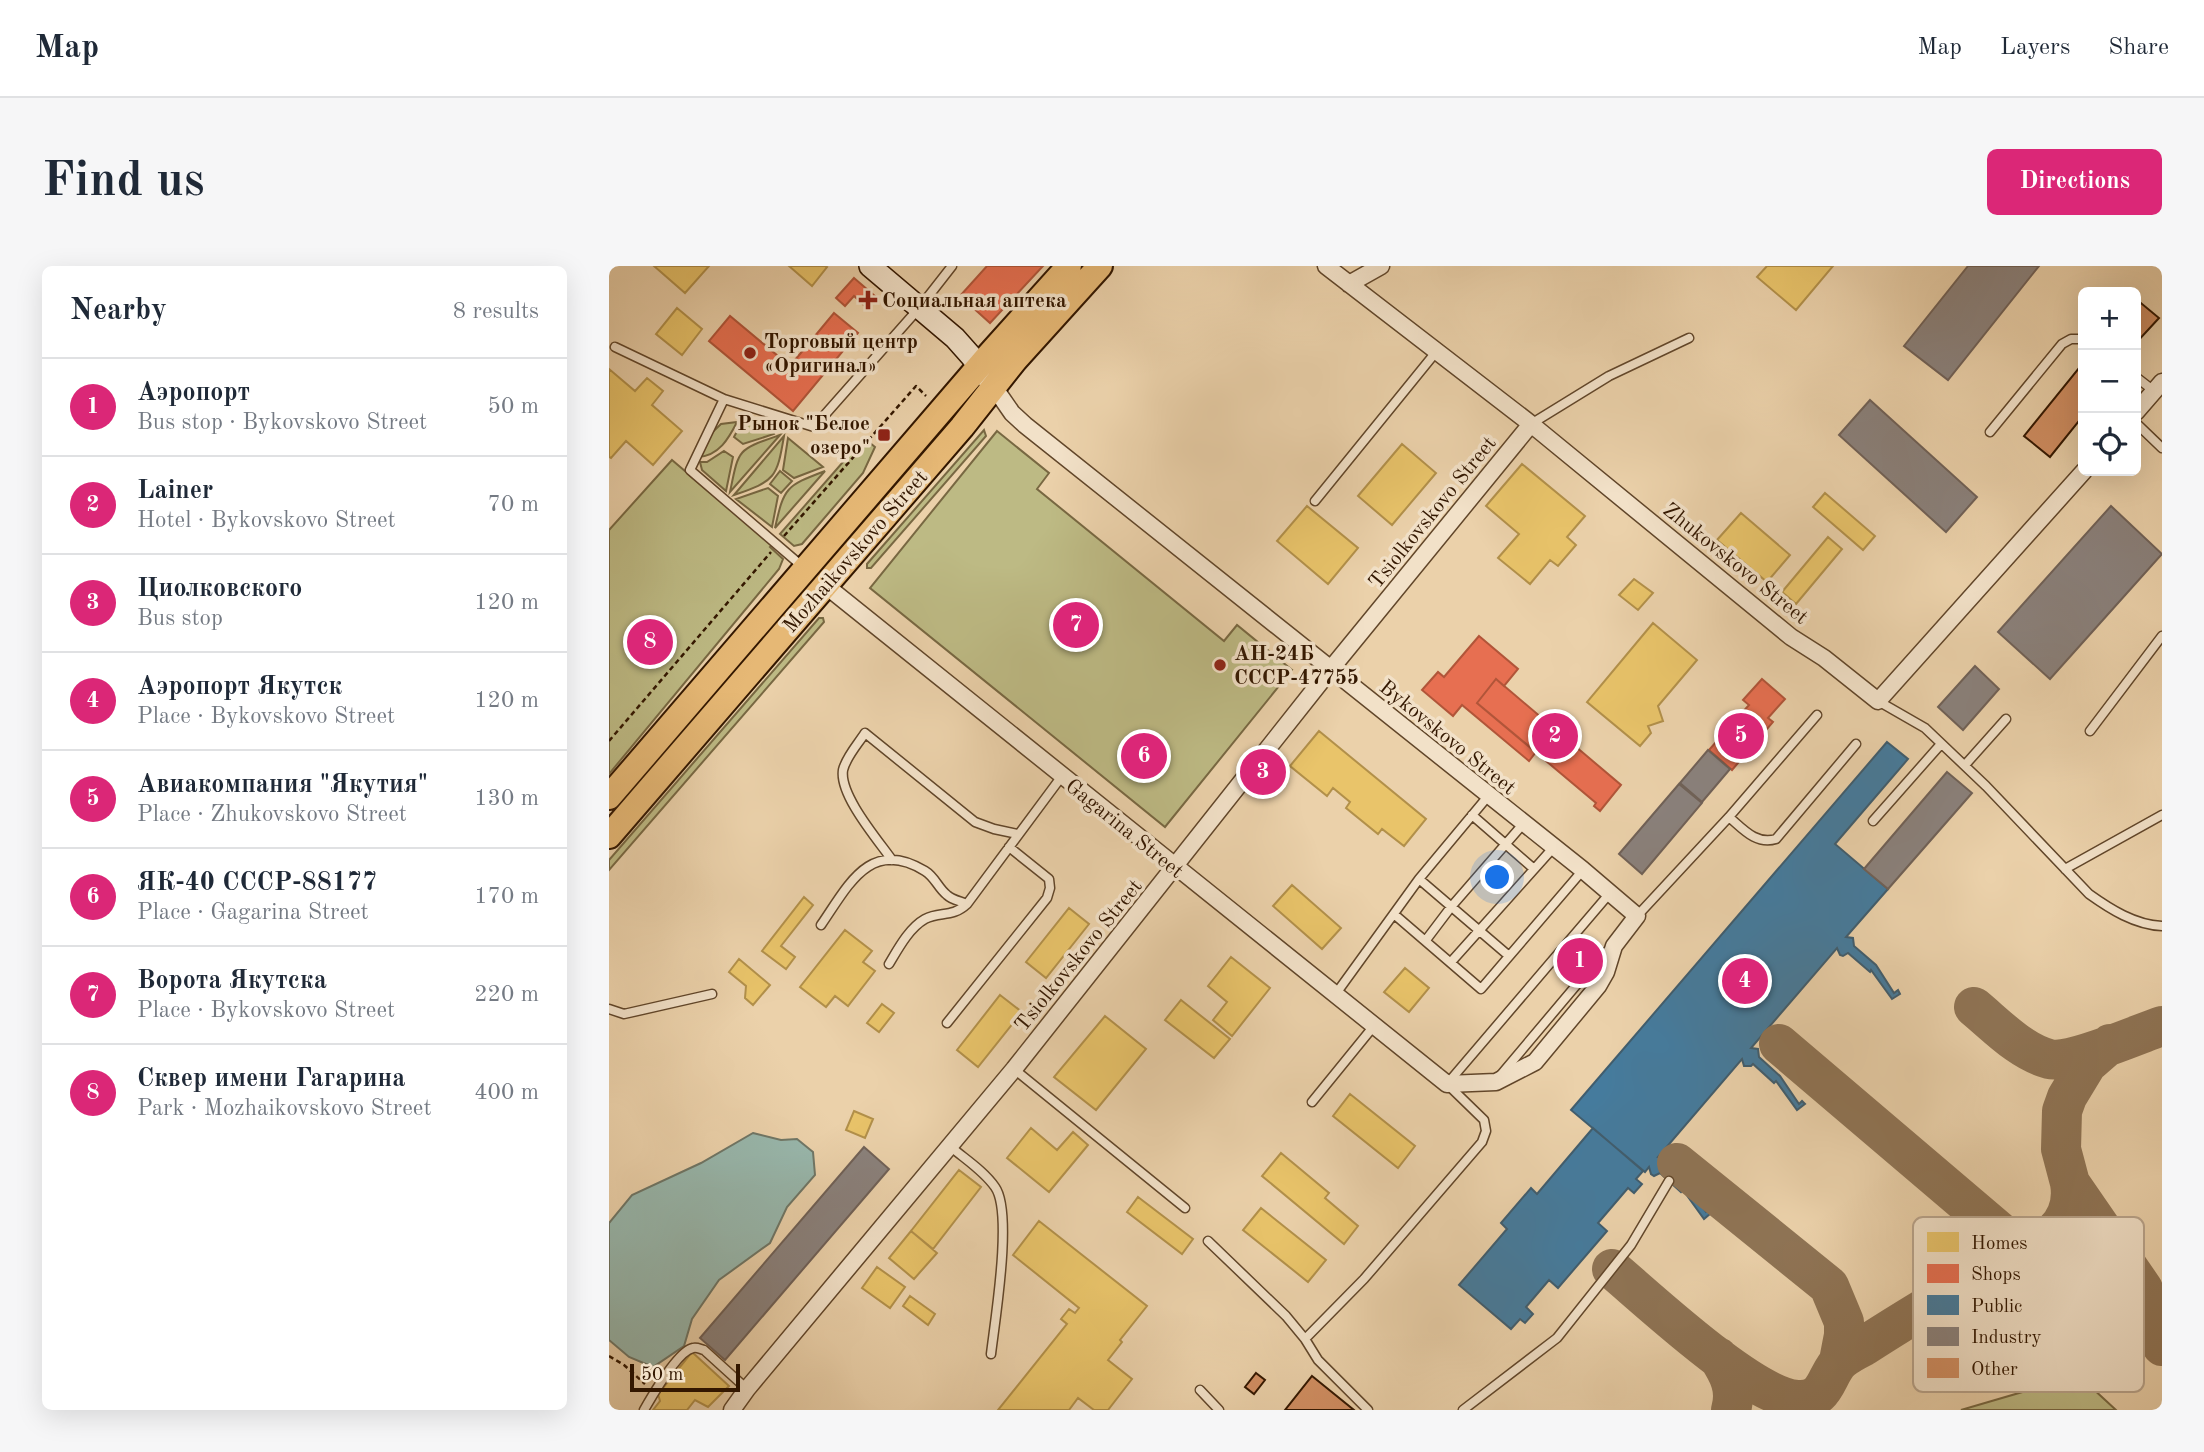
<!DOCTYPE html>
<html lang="en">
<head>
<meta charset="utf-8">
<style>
  body { margin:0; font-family:"Old Standard TT",serif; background:#f6f6f7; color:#1f2937 }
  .controls { position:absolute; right:21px; top:21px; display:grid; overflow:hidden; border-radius:10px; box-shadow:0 7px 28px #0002 }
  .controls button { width:63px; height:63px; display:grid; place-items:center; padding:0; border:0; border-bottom:2px solid #e0e1e3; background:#fff; color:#1f2937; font:35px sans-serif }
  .scale { position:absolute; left:21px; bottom:18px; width:110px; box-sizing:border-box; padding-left:7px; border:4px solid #331700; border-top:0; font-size:19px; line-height:24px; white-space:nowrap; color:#331700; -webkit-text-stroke:5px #f2e1c8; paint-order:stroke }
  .you { position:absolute; left:889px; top:612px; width:24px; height:24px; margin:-18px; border:5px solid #fff; border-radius:50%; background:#1a73e8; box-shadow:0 0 0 10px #1a73e833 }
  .badge { display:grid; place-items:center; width:46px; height:46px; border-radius:50%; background:#db2777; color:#fff; font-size:23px; font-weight:700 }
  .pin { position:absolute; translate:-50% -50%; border:4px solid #fff; box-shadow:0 2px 7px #0006 }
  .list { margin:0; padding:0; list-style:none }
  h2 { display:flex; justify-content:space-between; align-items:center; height:91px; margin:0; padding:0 28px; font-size:30px }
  h2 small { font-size:23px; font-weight:400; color:#747a83 }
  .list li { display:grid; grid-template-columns:46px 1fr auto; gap:21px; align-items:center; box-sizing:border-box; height:98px; padding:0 28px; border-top:2px solid #e0e1e3 }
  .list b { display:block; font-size:26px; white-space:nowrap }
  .list p { margin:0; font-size:23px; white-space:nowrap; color:#747a83 }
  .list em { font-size:23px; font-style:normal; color:#747a83 }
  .icon { flex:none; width:38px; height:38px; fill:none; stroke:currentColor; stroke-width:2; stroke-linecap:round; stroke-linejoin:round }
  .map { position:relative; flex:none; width:1553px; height:1144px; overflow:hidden; border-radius:10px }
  header { display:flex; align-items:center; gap:42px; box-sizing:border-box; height:98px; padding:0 35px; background:#fff; border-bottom:2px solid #e0e1e3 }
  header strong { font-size:33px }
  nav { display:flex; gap:38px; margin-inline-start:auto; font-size:24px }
  .intro { display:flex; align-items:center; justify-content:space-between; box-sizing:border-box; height:168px; padding:0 42px }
  h1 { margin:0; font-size:49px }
  .button { padding:18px 32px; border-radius:10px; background:#db2777; color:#fff; font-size:24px; font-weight:700 }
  main { display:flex; gap:42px; padding:0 42px }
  aside { flex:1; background:#fff; border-radius:10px; box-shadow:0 7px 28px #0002 }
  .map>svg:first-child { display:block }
</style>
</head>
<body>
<header>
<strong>Map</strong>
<nav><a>Map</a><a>Layers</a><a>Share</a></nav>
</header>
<div class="intro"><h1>Find us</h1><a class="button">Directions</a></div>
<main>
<aside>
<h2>Nearby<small>8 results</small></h2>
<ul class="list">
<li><span class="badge">1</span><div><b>Аэропорт</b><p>Bus stop · Bykovskovo Street</p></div><em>50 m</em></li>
<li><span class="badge">2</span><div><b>Lainer</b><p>Hotel · Bykovskovo Street</p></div><em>70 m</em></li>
<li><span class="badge">3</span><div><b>Циолковского</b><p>Bus stop</p></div><em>120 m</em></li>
<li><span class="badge">4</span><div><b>Аэропорт Якутск</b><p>Place · Bykovskovo Street</p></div><em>120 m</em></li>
<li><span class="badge">5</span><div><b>Авиакомпания &quot;Якутия&quot;</b><p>Place · Zhukovskovo Street</p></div><em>130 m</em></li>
<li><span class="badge">6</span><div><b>ЯК-40 СССР-88177</b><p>Place · Gagarina Street</p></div><em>170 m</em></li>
<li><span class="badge">7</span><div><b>Ворота Якутска</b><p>Place · Bykovskovo Street</p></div><em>220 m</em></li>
<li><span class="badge">8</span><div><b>Сквер имени Гагарина</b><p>Park · Mozhaikovskovo Street</p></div><em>400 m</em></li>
</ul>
</aside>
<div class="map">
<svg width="1553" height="1144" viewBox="0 0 1553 1144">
  <rect width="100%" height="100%" fill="#ebd1aa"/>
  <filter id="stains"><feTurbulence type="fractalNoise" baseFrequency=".00286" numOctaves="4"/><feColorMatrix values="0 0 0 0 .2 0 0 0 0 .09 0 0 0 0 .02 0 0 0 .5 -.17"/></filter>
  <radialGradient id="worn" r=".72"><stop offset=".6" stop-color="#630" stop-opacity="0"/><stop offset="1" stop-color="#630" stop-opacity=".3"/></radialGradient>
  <!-- green -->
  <path fill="#bdba84" stroke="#786842" stroke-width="2" d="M128 156C120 172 110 190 89 191V180L112 158Z
    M133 156 163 163 165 168 134 178 125 171Z
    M375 164 377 170 262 302H258V298Z
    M388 165 440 207 428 223 615 375 628 359 683 404 556 561 261 322Z
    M171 169 121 226C130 182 128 184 171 169Z
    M175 170C168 212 166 215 125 229Z
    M179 172 214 201 185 212 174 204Z
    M255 172 266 181 254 207 193 278 185 280 171 268Z
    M115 185 124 191 117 225 93 204 91 196H98Z
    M63 194 163 279 161 281 174 293 170 303 0 508V264Z
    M171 205 183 215 172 227 161 218Z
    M216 205 166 262C175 221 177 220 216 205Z
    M159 222 169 230 163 261 127 233Z
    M210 352H214L215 356 0 604V594Z
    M1468 1117 1482 1121 1507 1144H1352L1434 1120Z"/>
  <!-- water -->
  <path fill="#98b7ac" stroke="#707767" stroke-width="2" d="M144 867 172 874 188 873 204 886 206 909 178 941 161 977 110 1014 83 1053 75 1080 44 1101 20 1091 0 1074V957L23 929 92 897Z"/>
  <!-- homes -->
  <path fill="#e9c46a" stroke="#b2904a" stroke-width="2" d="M45 0H100L76 27Z
    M180 0H216L218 1 203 20Z
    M1158 0H1224L1187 44 1148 11Z
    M68 42 93 63 73 89 47 68Z
    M0 103 26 125 38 112 54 125 43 139 73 165 44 199 17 175 2 192 0 191Z
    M793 178 827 207 783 259 749 230Z
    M913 198 976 250 958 271 967 279 949 300 941 294 921 318 889 292 910 268 877 240Z
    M1216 227 1266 270 1254 284 1204 241Z
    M698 240 749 282 719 318 668 275Z
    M1132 247 1181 289 1158 316 1108 274Z
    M1219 271 1233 283 1187 338 1173 326Z
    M1025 313 1044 327 1029 344 1010 329Z
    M1044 357 1088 394 1049 440 1054 455 1039 460 1042 467 1031 480 978 436Z
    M710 465 817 553 795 580 773 563 769 568 737 542 741 536 724 522 718 530 681 500Z
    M683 619 732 662 713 683 664 640Z
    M195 631 204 639 172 680 186 691 177 703 153 685Z
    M460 642 480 658 437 712 417 696Z
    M236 664 263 685 254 696 266 705 239 740 226 730 217 741 191 721Z
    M622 691 661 722 623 770 604 754 618 736 599 720Z
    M130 693 161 719 144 739 136 732 137 720 120 706Z
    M796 702 820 722 800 746 775 726Z
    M391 729 413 746 369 801 348 784Z
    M572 734 621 773 605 792 556 754Z
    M273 738 285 747 270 766 258 757Z
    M496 750 537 783 487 844 445 811Z
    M741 828 806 880 789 902 724 850Z
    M245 845 264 853 256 872 237 864Z
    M422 862 448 884 464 866 479 879 440 926 398 892Z
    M672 887 720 927 716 932 749 960 735 978 653 910Z
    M350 904 372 921 324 983 302 965Z
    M529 931 584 973 573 988 518 946Z
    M652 942 717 994 699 1016 634 964Z
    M430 955 538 1040 511 1074 513 1076 499 1094 523 1113 499 1144H485L469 1132 460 1144H389L458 1058 452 1053 460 1043 466 1047 470 1042 404 989Z
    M302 965 328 987 305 1013 280 992Z
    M268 1001 296 1021 281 1042 253 1022Z
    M301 1030 326 1048 319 1059 294 1040Z
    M83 1086 120 1120 99 1141 86 1134 78 1144H44L51 1135 49 1128Z"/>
  <!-- shops -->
  <path fill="#e76f51" stroke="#b15539" stroke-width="2" d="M378 0H434L381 57 351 30Z
    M245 12 266 30 257 41 245 30 236 40 227 32Z
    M225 47 249 67 184 145 100 75 121 50 181 100Z
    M870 370 909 403 895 420 887 413 868 437 927 486 920 495 853 439 844 450 813 424 829 406 835 411Z
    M887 413 1012 519 991 545 985 540 987 537 868 437Z
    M1153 413 1176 433 1159 452 1164 456 1123 504 1100 484 1140 439 1134 434Z"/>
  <!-- public -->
  <path fill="#457b9d" stroke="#405d6e" stroke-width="2" d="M1278 476 1299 493 1226 578 1279 623 1237 671 1244 672 1245 680 1267 699 1285 727 1289 724 1291 728 1283 733 1262 704 1261 706 1239 687 1234 690 1231 689 1228 682 1142 782 1149 783 1150 791 1171 810 1190 838 1193 835 1196 838 1188 844 1167 815 1165 817 1144 798 1142 800H1135L1133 793 1049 891 1056 892 1057 900 1078 919 1097 946 1100 944 1102 947 1095 953 1074 924 1072 926 1051 907 1045 910 1042 908 1040 901 1036 906 962 844Z
    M984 862 1034 905 1027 913 1033 918 1025 927 1019 922 989 957 998 965 949 1022 940 1014 917 1041 924 1048 916 1057 911 1053 902 1063 850 1019 898 963 892 957 922 922 928 928Z"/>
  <!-- industry -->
  <path fill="#8a817c" stroke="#706157" stroke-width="2" d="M1359 0H1430L1339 114 1295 80Z
    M1261 134 1368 231 1337 266 1230 169Z
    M1502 240 1553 288 1441 413 1389 366Z
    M1366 400 1390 423 1354 464 1329 441Z
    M1099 484 1121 503 1093 536 1071 517Z
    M1338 506 1363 527 1279 623 1255 603Z
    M1070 518 1093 537 1033 608 1010 588Z
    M255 881 280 903 116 1094 91 1072Z"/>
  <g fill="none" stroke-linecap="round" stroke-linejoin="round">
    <!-- taxiway -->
    <path stroke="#8f7455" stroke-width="40" d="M1365 741C1388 760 1411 785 1440 793 1462 798 1529 768 1553 760
      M1170 778 1398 972 1405 977 1428 976
      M1501 778 1478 798 1458 831 1453 845 1452 883 1461 917 1534 1023 1553 1080
      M1068 897 1220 1020 1235 1056V1069L1230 1095
      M1003 1003C1041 1035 1142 1130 1188 1134 1219 1136 1216 1108 1232 1094 1239 1088 1247 1084 1255 1080 1298 1052 1342 1026 1386 1000 1403 990 1433 977 1446 965 1460 951 1464 935 1461 917
      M1109 1091C1120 1108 1128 1123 1122 1144"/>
  </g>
  <!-- building -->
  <path fill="#d28f63" stroke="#331700" stroke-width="2" d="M1527 33 1550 52 1527 77Z
    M1474 97V150L1441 191 1415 170Z
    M647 1107 656 1114 645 1128 636 1121Z
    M703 1110 745 1144H676Z"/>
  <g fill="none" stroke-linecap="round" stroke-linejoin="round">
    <defs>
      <path id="lane" d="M6 81 115 133 205 161 311 41 343 0
        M1527 111 1545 125
        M115 133 81 204 194 301
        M1527 157 1553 182
        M922 158 1000 110 1080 72
        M1381 166 1453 78 1462 73H1474
        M706 235 827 86
        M1269 435 1316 462 1377 520 1480 628C1501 643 1526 659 1553 660
        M1481 465 1553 370
        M1356 499 1397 453
        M863 549 925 603
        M1120 551C1134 563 1147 579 1167 573L1247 478
        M1264 555 1332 478
        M283 594C269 574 230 529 234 504 237 491 249 478 256 467L366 556 385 563 409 568
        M1456 603 1553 549
        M810 613 900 690
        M786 649 872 723 974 604
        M1028 650 1120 551 1208 449
        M212 659C239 620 261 571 316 605 326 611 329 622 338 629 343 634 351 635 358 638
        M817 674 842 641 914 558
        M842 696 944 582
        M280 698C289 683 300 662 316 653 331 645 343 652 358 638L453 510
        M726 729 810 613 880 529
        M0 743 15 748 103 728
        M338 757 438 632 441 622 440 613 400 581
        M405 803 576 942
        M890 811 991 691 1001 683
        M703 836 764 761
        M342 881C356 893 375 905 386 921 404 946 386 1054 382 1088
        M599 975 677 1050 696 1073 709 1094 759 1144
        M696 1073 755 1013 873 876 877 865 875 854 838 818 1001 627
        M591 1124 610 1144
        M35 1144C43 1130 69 1085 84 1082 88 1081 91 1083 95 1084L138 1123
        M854 1144 948 1072 1022 979 1060 915"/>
      <path id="street" d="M717 0 922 158 1182 371 1215 392 1269 435 1475 205
        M740 18 772 0
        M1527 146 1553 116
        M216 319 838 818 887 816 926 796 989 720 997 706 1005 680 1028 650 974 604 416 159 403 147 385 121
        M123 1144 138 1123 405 803 721 404 922 158"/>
      <path id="secondary" d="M261 0 346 72 362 90 380 114"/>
      <path id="primary" d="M0 531 380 89 460 0
        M0 570 353 161 406 94 491 0"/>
    </defs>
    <!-- lane casing -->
    <use href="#lane" stroke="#61462a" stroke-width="11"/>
    <!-- street casing -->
    <use href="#street" stroke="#61462a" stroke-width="19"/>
    <!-- secondary casing -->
    <use href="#secondary" stroke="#331700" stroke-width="24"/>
    <!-- primary casing -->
    <use href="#primary" stroke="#331700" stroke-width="28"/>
    <!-- path -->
    <path stroke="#331700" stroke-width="2.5" stroke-dasharray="5 3.5" stroke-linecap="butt" d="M175 270 307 120 317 130
      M0 475 162 286
      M0 1090 15 1099 36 1118"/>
    <!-- lane -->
    <use href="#lane" stroke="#f2e1c8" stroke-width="8"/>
    <!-- street -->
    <use href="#street" stroke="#f2e1c8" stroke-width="16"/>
    <!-- secondary -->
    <use href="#secondary" stroke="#f2e1c8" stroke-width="21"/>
    <!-- primary -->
    <use href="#primary" stroke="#e6b875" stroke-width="24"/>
  </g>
  <!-- markers -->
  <g fill="#8f2418" stroke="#f2e1c8" stroke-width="2.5">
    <path d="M255.5 23.5h7v7h7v7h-7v7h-7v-7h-7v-7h7z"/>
    <circle cx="141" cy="87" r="7"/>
    <rect x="268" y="162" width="14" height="14" rx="3.5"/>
    <circle cx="611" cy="399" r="7"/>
  </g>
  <g text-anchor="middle" stroke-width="7" stroke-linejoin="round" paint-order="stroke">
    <!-- poi labels -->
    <g font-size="21" font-weight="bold" fill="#331700" stroke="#f2e1c8" text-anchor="start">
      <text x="273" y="41">Социальная аптека</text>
      <text x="155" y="82">Торговый центр<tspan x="155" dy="24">«Оригинал»</tspan></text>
      <text x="261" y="164" text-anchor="end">Рынок "Белое<tspan x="261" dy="24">озеро"</tspan></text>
      <text x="625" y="394">АН-24Б<tspan x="625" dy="24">СССР-47755</tspan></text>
    </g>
    <!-- street labels -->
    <g font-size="21" fill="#331700" stroke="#f2e1c8">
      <text transform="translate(823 246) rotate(-51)" y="7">Tsiolkovskovo Street</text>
      <text transform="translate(246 285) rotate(-49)" y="7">Mozhaikovskovo Street</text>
      <text transform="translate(1127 297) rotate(39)" y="7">Zhukovskovo Street</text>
      <text transform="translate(839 471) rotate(39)" y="7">Bykovskovo Street</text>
      <text transform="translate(516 562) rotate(39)" y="7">Gagarina Street</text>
      <text transform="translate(469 689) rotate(-51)" y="7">Tsiolkovskovo Street</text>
    </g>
  </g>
  <!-- legend -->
  <rect x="1304" y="951" width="231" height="175" rx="10" fill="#f2e1c8" stroke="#b9a48c" stroke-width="2"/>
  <rect x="1318" y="966" width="32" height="20" fill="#e9c46a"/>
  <rect x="1318" y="998" width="32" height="19" fill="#e76f51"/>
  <rect x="1318" y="1029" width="32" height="20" fill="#457b9d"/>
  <rect x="1318" y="1061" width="32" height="19" fill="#8a817c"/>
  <rect x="1318" y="1092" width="32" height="20" fill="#d28f63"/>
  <g font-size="19" fill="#331700">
    <text x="1362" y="983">Homes</text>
    <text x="1362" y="1014">Shops</text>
    <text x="1362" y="1046">Public</text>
    <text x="1362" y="1077">Industry</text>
    <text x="1362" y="1109">Other</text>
  </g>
  <rect width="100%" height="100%" filter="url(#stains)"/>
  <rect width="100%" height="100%" fill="url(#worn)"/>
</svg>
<div class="controls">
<button>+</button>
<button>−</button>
<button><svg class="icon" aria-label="locate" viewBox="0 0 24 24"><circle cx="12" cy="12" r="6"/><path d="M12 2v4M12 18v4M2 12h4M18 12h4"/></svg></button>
</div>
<div class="scale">50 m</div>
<div class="you"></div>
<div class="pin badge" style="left:971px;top:695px">1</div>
<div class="pin badge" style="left:946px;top:470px">2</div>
<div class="pin badge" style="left:654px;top:506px">3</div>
<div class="pin badge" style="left:1136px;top:715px">4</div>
<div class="pin badge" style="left:1132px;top:470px">5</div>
<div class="pin badge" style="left:535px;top:490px">6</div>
<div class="pin badge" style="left:467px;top:359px">7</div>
<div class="pin badge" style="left:41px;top:376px">8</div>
</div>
</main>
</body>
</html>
